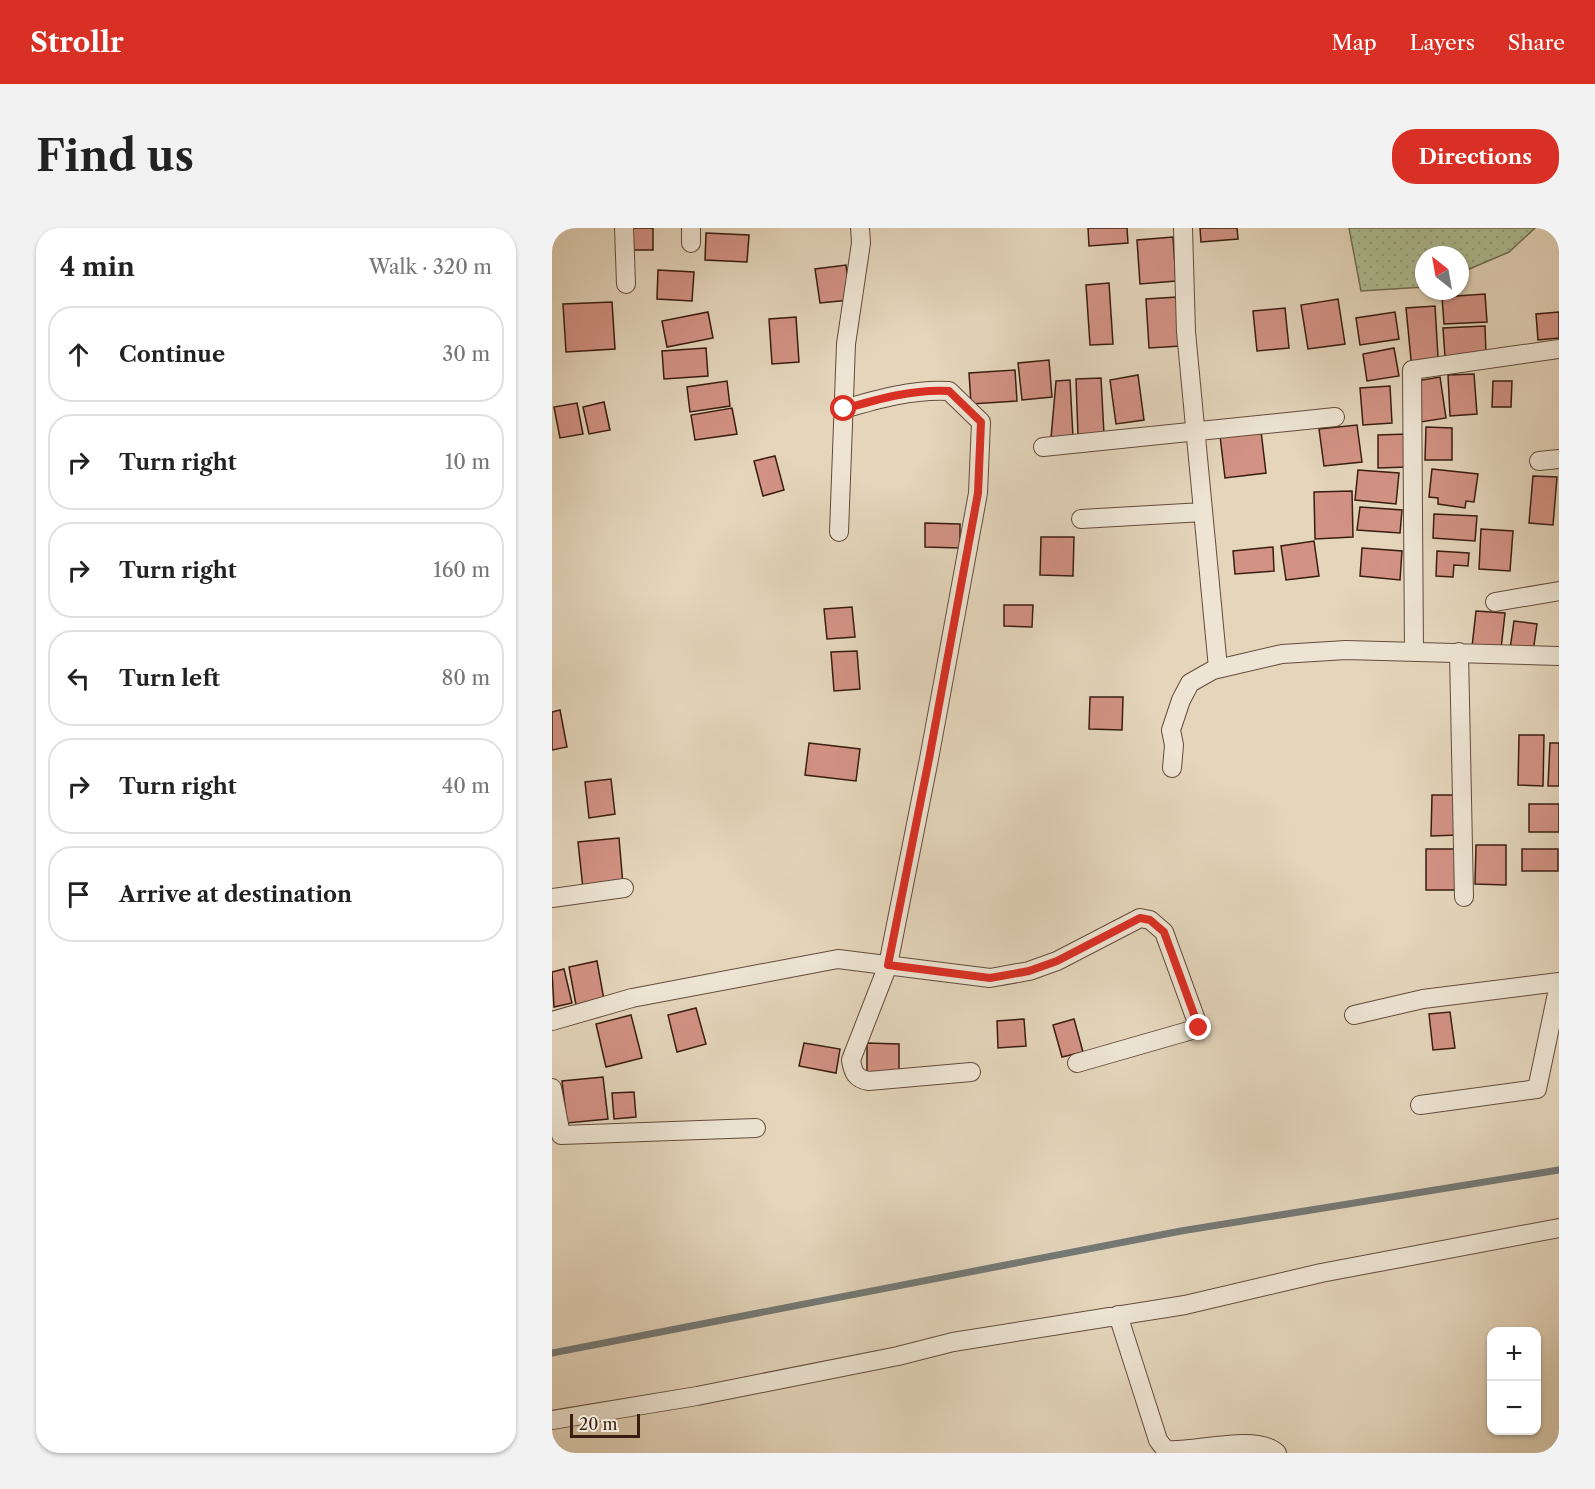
<!DOCTYPE html>
<html lang="en">
<head>
<meta charset="utf-8">
<style>
  body { margin:0; font-family:"Libre Caslon Text",serif; background:#f2f2f2; color:#222 }
  .controls { position:absolute; right:18px; bottom:18px; display:grid; overflow:hidden; border-radius:12px; box-shadow:0 2px 4px #0004 }
  .controls button { width:54px; height:54px; display:grid; place-items:center; padding:0; border:0; border-bottom:2px solid #e0e0e0; background:#fff; color:#222; font:30px sans-serif }
  .compass { position:absolute; left:863px; top:18px; width:54px; height:54px; border-radius:50%; background:#fff; box-shadow:0 2px 4px #0004; rotate:329deg }
  .scale { position:absolute; left:18px; bottom:15px; width:70px; box-sizing:border-box; padding-left:6px; border:3px solid #3a1d10; border-top:0; font-size:16px; line-height:21px; white-space:nowrap; color:#3a1d10; -webkit-text-stroke:4px #ede4d3; paint-order:stroke }
  .stop { position:absolute; width:18px; height:18px; margin:-14px; border:4px solid #d93025; border-radius:50%; background:#fff }
  .stop.end { background:#d93025; border-color:#fff; box-shadow:0 2px 6px #0008 }
  .list { margin:0; padding:0; list-style:none }
  h2 { display:flex; justify-content:space-between; align-items:center; height:78px; margin:0; padding:0 24px; font-size:26px }
  h2 small { font-size:20px; font-weight:400; color:#767676 }
  .list li { display:grid; grid-template-columns:39px 1fr auto; gap:18px; align-items:center; box-sizing:border-box; height:96px; margin:0 12px 12px; padding:0 12px; border:2px solid #e0e0e0; border-radius:24px }
  .list b { display:block; font-size:22px; white-space:nowrap }
  .list em { font-size:20px; font-style:normal; color:#767676 }
  .icon { flex:none; width:33px; height:33px; fill:none; stroke:currentColor; stroke-width:2; stroke-linecap:round; stroke-linejoin:round }
  .map { position:relative; flex:none; width:1007px; height:1225px; overflow:hidden; border-radius:24px }
  header { display:flex; align-items:center; gap:36px; box-sizing:border-box; height:84px; padding:0 30px; background:#d93025; color:#fff }
  header strong { font-size:28px }
  nav { display:flex; gap:33px; margin-inline-start:auto; font-size:21px }
  .intro { display:flex; align-items:center; justify-content:space-between; box-sizing:border-box; height:144px; padding:0 36px }
  h1 { margin:0; font-size:42px }
  .button { padding:15px 27px; border-radius:24px; background:#d93025; color:#fff; font-size:21px; font-weight:700 }
  main { display:flex; gap:36px; padding:0 36px }
  aside { flex:1; background:#fff; border-radius:24px; box-shadow:0 2px 4px #0004 }
  .map>svg:first-child { display:block }
</style>
</head>
<body>
<header>
<strong>Strollr</strong>
<nav><a>Map</a><a>Layers</a><a>Share</a></nav>
</header>
<div class="intro"><h1>Find us</h1><a class="button">Directions</a></div>
<main>
<aside>
<h2>4 min<small>Walk · 320 m</small></h2>
<ul class="list">
<li><svg class="icon" aria-label="ahead" viewBox="0 0 24 24"><path d="M12 20V5M6 11l6-6 6 6"/></svg><div><b>Continue</b></div><em>30 m</em></li>
<li><svg class="icon" aria-label="right" viewBox="0 0 24 24"><path d="M7 20v-9h11M14 6l5 5-5 5"/></svg><div><b>Turn right</b></div><em>10 m</em></li>
<li><svg class="icon" aria-label="right" viewBox="0 0 24 24"><path d="M7 20v-9h11M14 6l5 5-5 5"/></svg><div><b>Turn right</b></div><em>160 m</em></li>
<li><svg class="icon" aria-label="left" viewBox="0 0 24 24"><path d="M17 20v-9H6M10 6l-5 5 5 5"/></svg><div><b>Turn left</b></div><em>80 m</em></li>
<li><svg class="icon" aria-label="right" viewBox="0 0 24 24"><path d="M7 20v-9h11M14 6l5 5-5 5"/></svg><div><b>Turn right</b></div><em>40 m</em></li>
<li><svg class="icon" aria-label="arrive" viewBox="0 0 24 24"><path d="M6 21V4h12l-3 4 3 4H6"/></svg><div><b>Arrive at destination</b></div></li>
</ul>
</aside>
<div class="map">
<svg width="1007" height="1225" viewBox="0 0 1007 1225">
  <defs>
    <pattern id="park-dots" width="8" height="8" patternUnits="userSpaceOnUse" patternTransform="scale(1.5)"><rect width="8" height="8" fill="#aebe95"/><path d="M2 2h.1M6 6h.1" fill="none" stroke="#96a37f" stroke-width="1.8" stroke-linecap="round"/></pattern>
  </defs>
  <rect width="100%" height="100%" fill="#e4d5bb"/>
  <filter id="stains"><feTurbulence type="fractalNoise" baseFrequency=".00333" numOctaves="4"/><feColorMatrix values="0 0 0 0 .2 0 0 0 0 .09 0 0 0 0 .02 0 0 0 .5 -.17"/></filter>
  <radialGradient id="worn" r=".72"><stop offset=".6" stop-color="#630" stop-opacity="0"/><stop offset="1" stop-color="#630" stop-opacity=".3"/></radialGradient>
  <!-- park -->
  <path fill="url(#park-dots)" stroke="#746e52" stroke-width="1.5" d="M797 0H983L957 24 908 45V27H872V59L809 63Z"/>
  <g fill="none" stroke-linecap="round" stroke-linejoin="round">
    <!-- stream -->
    <path stroke="#747976" stroke-width="7" d="M0 1125 629 1003 1007 942"/>
  </g>
  <!-- building -->
  <path fill="#d29284" stroke="#3a1d10" stroke-width="1.5" d="M78 0H101V22H78Z
    M536 0H575L576 15 537 18Z
    M648 0H685L686 11 649 14Z
    M154 5 197 7 195 34 153 32Z
    M621 9 624 53 588 56 585 12Z
    M294 37 298 72 268 75 263 41Z
    M106 42 142 44 140 73 105 71Z
    M557 55 561 116 538 117 534 57Z
    M933 66 935 94 892 96 890 69Z
    M625 69 629 118 597 120 594 71Z
    M786 71 793 116 756 121 749 77Z
    M60 74 63 121 14 124 11 76Z
    M883 78 886 129 860 142 854 80Z
    M733 80 737 120 705 123 701 83Z
    M156 84 161 110 115 119 110 93Z
    M843 84 847 111 808 117 804 90Z
    M1007 84V110L986 112 984 86Z
    M244 89 247 134 220 136 217 91Z
    M933 98 934 127 893 129 891 100Z
    M154 120 156 148 112 151 110 123Z
    M842 120 847 148 815 153 811 126Z
    M497 132 500 169 470 172 466 135Z
    M463 142 465 173 419 176 417 145Z
    M922 146 925 186 898 188 896 147Z
    M586 147 592 192 564 196 558 152Z
    M888 149 894 190 869 194 864 153Z
    M549 150 552 206 526 208 524 151Z
    M518 152 521 209 499 210 504 153Z
    M175 153 178 178 138 184 135 159Z
    M941 153H960L959 179H940Z
    M838 158 840 195 811 197 808 160Z
    M52 174 58 202 37 206 31 179Z
    M25 175 31 206 8 210 2 179Z
    M180 180 185 206 143 212 139 187Z
    M805 197 810 234 772 238 767 201Z
    M874 199 900 200V232H873Z
    M709 203 714 245 673 250 668 208Z
    M855 206V239L826 240V207Z
    M223 228 232 262 211 268 202 233Z
    M880 241 926 246 922 274 914 273 913 280 886 276V270L877 269Z
    M806 242 847 245 844 276 803 272Z
    M981 248 1005 249 1001 297 977 295Z
    M800 263 801 309 763 311 762 264Z
    M808 279 850 282 848 305 805 302Z
    M882 286 925 288 923 313 881 310Z
    M373 295 408 296V320L373 319Z
    M929 301 961 303 958 343 927 341Z
    M489 309H522L521 348 488 347Z
    M762 313 767 348 734 352 729 318Z
    M721 319 722 343 683 346 681 323Z
    M810 320 850 323 848 352 808 348Z
    M885 323 917 325 916 338 902 337 901 349 884 348Z
    M452 377H481L480 399 452 398Z
    M300 379 303 409 275 411 272 381Z
    M924 383 953 385 949 421 920 419Z
    M962 393 985 396 981 424 958 421Z
    M305 423 308 461 282 463 279 424Z
    M538 469H571L570 502 537 501Z
    M8 482 15 519 0 522V484Z
    M967 507H992L991 558 966 557Z
    M257 515 308 521 304 553 253 547Z
    M998 515H1007V558H996Z
    M59 551 63 586 37 590 33 554Z
    M880 567H907L906 607 879 608Z
    M977 576H1007V604H977Z
    M67 610 71 657 31 661 26 614Z
    M924 617H954V657L923 656Z
    M874 621H905V662H874Z
    M970 621H1006V643H970Z
    M45 733 52 772 24 777 17 739Z
    M12 741 20 775 2 779 0 744Z
    M144 780 154 816 125 824 116 787Z
    M898 784 903 820 881 822 877 786Z
    M79 787 90 830 54 839 44 796Z
    M472 791 474 818 446 820 445 793Z
    M522 791 531 824 510 829 501 797Z
    M252 815 288 821 284 845 247 838Z
    M315 815 347 816V847L315 846Z
    M51 849 56 891 15 895 10 853Z
    M82 864 84 889 62 891 60 865Z"/>
  <g fill="none" stroke-linecap="round" stroke-linejoin="round">
    <defs>
      <path id="minor" d="M72 0 74 56
        M631 0 634 104 666 440
        M139 15V0
        M292 181C326 171 361 161 397 163L429 194 426 265 377 531 336 737 299 832C301 845 304 851 317 853L419 844
        M491 219 783 189
        M987 233 1007 231
        M529 291 651 284
        M287 304 294 116 309 15 308 0
        M943 374 1007 363
        M862 424 860 142 1007 121
        M907 424 912 669
        M620 540 622 517 619 502 629 472 638 455 661 442 730 426 794 422 1007 428
        M0 670 72 660
        M802 787 871 771 1007 754
        M0 793 80 770 286 731 438 750 477 743 505 733 588 690 598 692 612 704 647 800 525 835
        M0 860 9 907 204 900
        M868 877 985 861 1007 756
        M566 1087 606 1212C608 1215 612 1220 615 1222 640 1225 704 1205 725 1225
        M0 1192 145 1168 346 1128 401 1114 633 1077 769 1045 1007 1000"/>
    </defs>
    <!-- minor casing -->
    <use href="#minor" stroke="#644b3b" stroke-width="20"/>
    <!-- minor -->
    <use href="#minor" stroke="#ede4d3" stroke-width="18"/>
  </g>
  <g fill="none" stroke-linecap="round" stroke-linejoin="round">
    <!-- route -->
    <path stroke="#d93025" stroke-width="8" d="M292 181C326 171 361 161 397 163L429 194 426 265 377 531 336 737 438 750 477 743 505 733 588 690 598 692 612 704 647 800"/>
  </g>
  <rect width="100%" height="100%" filter="url(#stains)"/>
  <rect width="100%" height="100%" fill="url(#worn)"/>
</svg>
<div class="controls">
<button>+</button>
<button>−</button>
</div>
<svg class="compass" viewBox="-18 -18 36 36"><path d="M0-13l5 13h-10z" fill="#e53935"/><path d="M0 13l5-13h-10z" fill="#767676"/></svg>
<div class="scale">20 m</div>
<div class="stop" style="left:292px;top:181px"></div>
<div class="stop end" style="left:647px;top:800px"></div>
</div>
</main>
</body>
</html>
